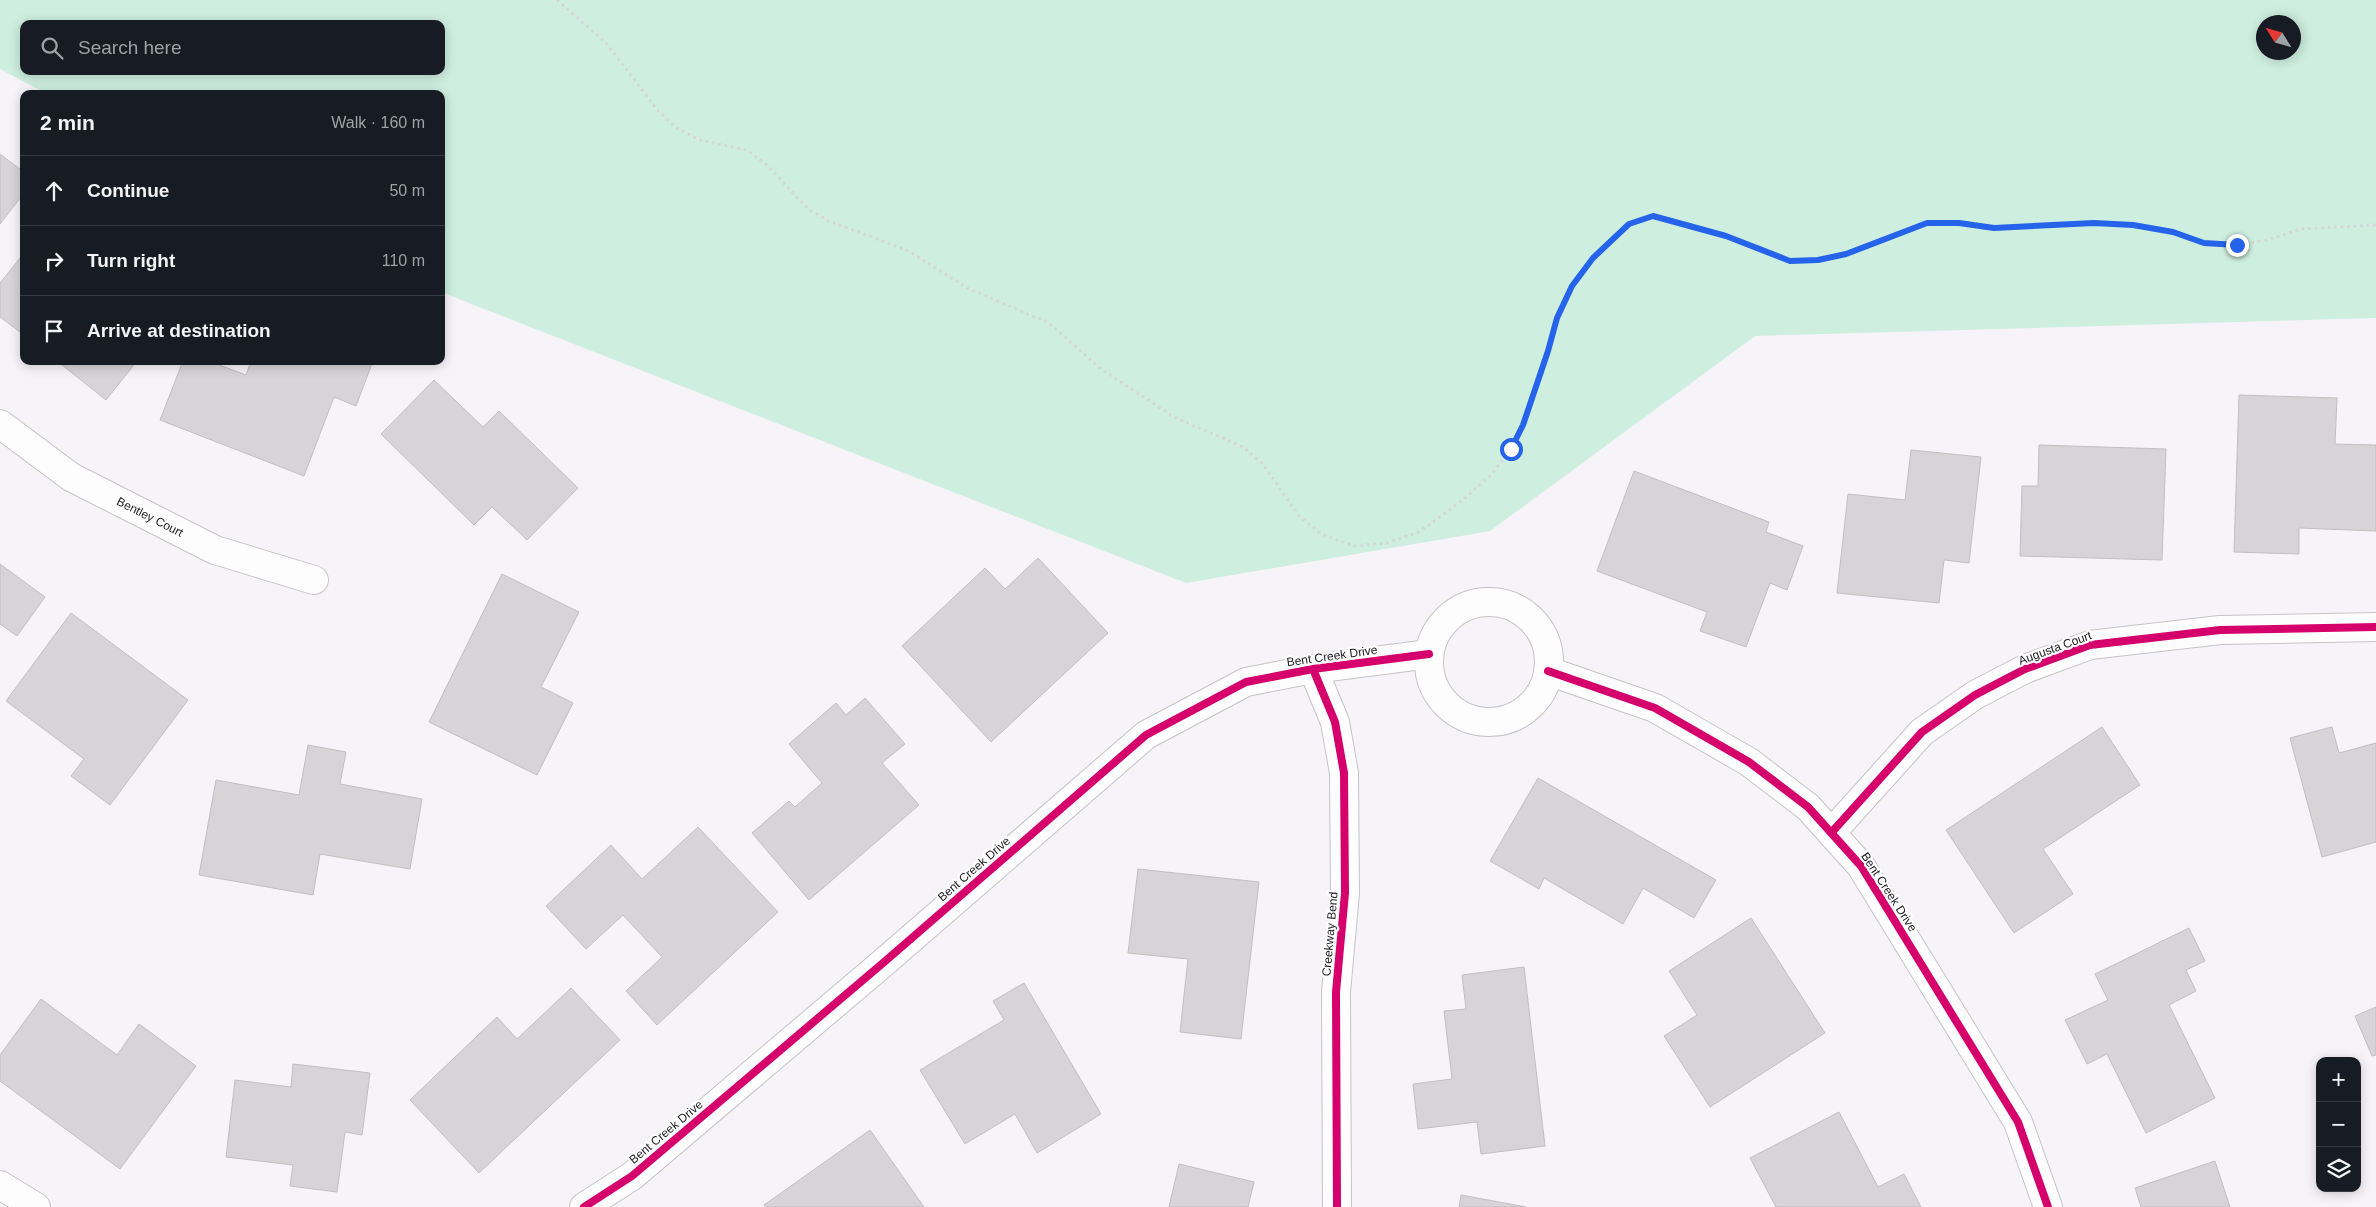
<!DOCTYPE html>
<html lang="en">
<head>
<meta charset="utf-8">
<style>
  body { margin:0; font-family:Arial,sans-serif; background:#20242c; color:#f1f3f6 }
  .controls { position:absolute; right:15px; bottom:15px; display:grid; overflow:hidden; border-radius:10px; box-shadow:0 2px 12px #0003 }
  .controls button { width:45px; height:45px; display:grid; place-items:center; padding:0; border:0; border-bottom:1px solid #363941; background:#171b24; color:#f1f3f6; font:25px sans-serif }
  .compass { position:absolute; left:2256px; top:15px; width:45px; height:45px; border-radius:50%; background:#171b24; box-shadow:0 2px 12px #0003; rotate:307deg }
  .stop { position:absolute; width:15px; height:15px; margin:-11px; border:4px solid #2563eb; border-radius:50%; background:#fff }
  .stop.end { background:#2563eb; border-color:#fff; box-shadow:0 1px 5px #0008 }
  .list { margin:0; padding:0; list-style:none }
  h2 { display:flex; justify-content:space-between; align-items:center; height:65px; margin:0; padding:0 20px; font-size:21px }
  h2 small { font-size:16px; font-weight:400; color:#9ea1a6 }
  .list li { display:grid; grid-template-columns:32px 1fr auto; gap:15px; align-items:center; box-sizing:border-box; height:70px; padding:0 20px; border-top:1px solid #363941 }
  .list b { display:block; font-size:19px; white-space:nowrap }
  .list em { font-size:16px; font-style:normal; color:#9ea1a6 }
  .icon { flex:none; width:28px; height:28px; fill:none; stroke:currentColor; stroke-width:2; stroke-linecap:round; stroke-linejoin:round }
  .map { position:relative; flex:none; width:2376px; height:1207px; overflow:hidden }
  .search { position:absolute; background:#171b24; box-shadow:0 2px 12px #0003; left:20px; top:20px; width:425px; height:55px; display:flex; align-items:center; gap:12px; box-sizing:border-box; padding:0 18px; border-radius:10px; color:#9ea1a6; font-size:19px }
  .panel { position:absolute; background:#171b24; box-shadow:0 2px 12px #0003; left:20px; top:90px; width:425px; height:275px; border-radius:10px }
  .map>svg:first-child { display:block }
</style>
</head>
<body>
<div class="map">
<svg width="2376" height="1207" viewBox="0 0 2376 1207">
  <rect width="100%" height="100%" fill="#f6f3f9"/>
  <!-- green -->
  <path fill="#ceeedf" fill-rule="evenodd" d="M0 0H2376V318L1755 336 1490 531 1186 583 441 292V94H47L0 69ZM2264 22H2294V52H2264ZM24 24H441V71H24Z"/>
  <!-- building -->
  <path fill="#d7d3d6" stroke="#c2bfc1" d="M0 154 24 172V193L0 224Z
    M24 253V335L0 317V283Z
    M57 361H137L106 400Z
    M183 361H209L246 375 251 361H373L356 406 334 397 304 476 160 420Z
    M434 380 483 427 499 411 578 488 527 540 492 507 474 525 381 434Z
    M2239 395 2337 398 2335 444 2376 445V531L2299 528V554L2234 552Z
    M2039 445 2166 449 2162 560 2020 556 2022 486H2038Z
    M1911 450 1981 457 1969 563 1944 560 1939 603 1837 593 1848 494 1905 500Z
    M1634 471 1769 522 1766 532 1803 546 1787 590 1770 583 1746 647 1700 631 1707 612 1597 571Z
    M1038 558 1108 633 991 742 902 646 985 568 1005 589Z
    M0 564 45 597 17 636 0 624Z
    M502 574 579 612 541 687 573 703 537 775 429 722Z
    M71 613 188 700 110 805 71 776 84 759 6 701Z
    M865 698 905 744 882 763 919 805 809 900 752 833 789 801 795 807 822 783 789 744 836 703 846 715Z
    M2102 727 2140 785 2043 849 2073 894 2014 933 1946 830Z
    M2332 727 2339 753 2376 743V842L2322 857 2290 738Z
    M308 745 346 752 340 784 422 799 410 869 320 854 313 895 199 875 216 780 299 795Z
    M1538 778 1716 880 1694 918 1643 888 1623 924 1544 878 1539 889 1490 861Z
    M698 827 778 912 657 1025 626 991 662 957 623 915 586 949 546 906 611 845 642 879Z
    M1138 869 1259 882 1241 1039 1180 1032 1188 959 1128 953Z
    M1751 918 1825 1033 1710 1107 1664 1036 1697 1015 1669 971Z
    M2189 928 2205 961 2186 970 2196 991 2169 1005 2215 1098 2146 1133 2107 1054 2087 1064 2065 1020 2108 1000 2095 974Z
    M1524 967 1545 1146 1481 1154 1477 1122 1418 1129 1413 1084 1452 1079 1444 1011 1466 1009 1462 975Z
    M1024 983 1101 1114 1037 1153 1015 1114 965 1144 920 1070 1004 1020 993 1001Z
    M571 988 620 1040 479 1173 410 1100 497 1017 517 1039Z
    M41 999 117 1055 139 1024 196 1066 120 1169 0 1081V1055Z
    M2376 1007V1055L2372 1056 2355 1016Z
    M293 1064 370 1073 362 1135 345 1132 337 1192 290 1186 293 1165 226 1157 235 1080 291 1087Z
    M1839 1112 1878 1187 1904 1174 1921 1207H1776L1750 1158Z
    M870 1130 924 1207H765L764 1205Z
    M2215 1161 2230 1207H2141L2135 1188Z
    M1179 1164 1254 1182 1248 1207H1169Z
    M1461 1195 1526 1207H1459Z"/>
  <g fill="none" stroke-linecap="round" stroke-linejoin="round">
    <defs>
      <path id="minor" d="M0 424 71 477 215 550 314 580
        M1429 662a60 60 0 1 1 120 0a60 60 0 1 1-120 0Z
        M1313 669 1335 722 1344 773 1345 893 1336 992 1337 1207
        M1548 671 1655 708 1749 762 1808 807 1861 866 2018 1122 2048 1207
        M1832 832 1922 732 1975 695 2025 669 2090 645 2220 630 2376 627
        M0 1185 36 1207
        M584 1207 632 1176 883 963 1146 735 1246 682 1313 669 1429 654"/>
    </defs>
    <!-- minor casing -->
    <use href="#minor" stroke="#c5c3c8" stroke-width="30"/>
    <!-- path -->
    <path stroke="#d5d4d6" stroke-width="3" stroke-dasharray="2.5 4" stroke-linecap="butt" d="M557 0 606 43 659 112 677 128 699 140 747 150 767 165 808 209 829 221 909 251 967 288 1049 323 1101 369 1174 417 1243 447 1262 463 1299 516 1321 534 1354 546 1387 543 1419 532 1464 499 1491 475 1511 449 1523 425 1548 351 1557 317 1572 286 1593 258 1629 224 1653 216 1726 236 1790 261 1818 260 1846 254 1927 223H1959L1994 228 2094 223 2133 225 2173 232 2204 243 2237 245 2267 240 2301 229 2376 225"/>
    <!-- minor -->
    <use href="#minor" stroke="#fefdfe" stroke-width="28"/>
    <defs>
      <path id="cycleway" d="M1313 669 1335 722 1344 773 1345 893 1336 992 1337 1207
        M1548 671 1655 708 1749 762 1808 807 1861 866 2018 1122 2048 1207
        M1832 832 1922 732 1975 695 2025 669 2090 645 2220 630 2376 627
        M584 1207 632 1176 883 963 1146 735 1246 682 1313 669 1429 654"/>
    </defs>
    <!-- cycleway casing -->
    <use href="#cycleway" stroke="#fff" stroke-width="11"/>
    <!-- cycleway -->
    <use href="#cycleway" stroke="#d6006c" stroke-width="8"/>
  </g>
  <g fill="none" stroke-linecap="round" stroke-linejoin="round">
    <!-- route -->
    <path stroke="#2563eb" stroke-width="6" d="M1511 449 1523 425 1548 351 1557 318 1572 286 1593 258 1629 224 1653 216 1726 236 1790 261 1818 260 1846 254 1927 223H1959L1994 228 2094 223 2133 225 2173 232 2204 243 2237 245"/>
  </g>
  <g text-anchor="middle" stroke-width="4.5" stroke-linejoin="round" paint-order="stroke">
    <!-- street labels -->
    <g font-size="12" fill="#222024" stroke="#fff">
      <text transform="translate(150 517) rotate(27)" y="4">Bentley Court</text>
      <text transform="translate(2055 648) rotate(-20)" y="4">Augusta Court</text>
      <text transform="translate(1332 656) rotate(-8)" y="4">Bent Creek Drive</text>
      <text transform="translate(974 869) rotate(-41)" y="4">Bent Creek Drive</text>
      <text transform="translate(1889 892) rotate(57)" y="4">Bent Creek Drive</text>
      <text transform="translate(1330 934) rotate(-85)" y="4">Creekway Bend</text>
      <text transform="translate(666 1132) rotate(-40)" y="4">Bent Creek Drive</text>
    </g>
  </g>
</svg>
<div class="controls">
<button>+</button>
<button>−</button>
<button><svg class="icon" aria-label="layers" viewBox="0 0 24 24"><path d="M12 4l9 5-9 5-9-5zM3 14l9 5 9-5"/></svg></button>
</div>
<svg class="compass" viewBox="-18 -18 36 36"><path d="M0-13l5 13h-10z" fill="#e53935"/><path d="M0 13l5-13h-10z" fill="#9ea1a6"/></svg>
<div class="stop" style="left:1511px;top:449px"></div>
<div class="stop end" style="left:2237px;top:245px"></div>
<div class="search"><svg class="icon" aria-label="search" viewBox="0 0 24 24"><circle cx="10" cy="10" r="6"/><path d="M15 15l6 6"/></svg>Search here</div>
<section class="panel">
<h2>2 min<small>Walk · 160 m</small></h2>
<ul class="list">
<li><svg class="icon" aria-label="ahead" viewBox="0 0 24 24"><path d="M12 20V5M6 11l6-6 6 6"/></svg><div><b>Continue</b></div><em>50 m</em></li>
<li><svg class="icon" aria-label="right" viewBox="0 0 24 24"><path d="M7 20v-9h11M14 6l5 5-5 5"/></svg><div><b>Turn right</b></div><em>110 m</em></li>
<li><svg class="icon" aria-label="arrive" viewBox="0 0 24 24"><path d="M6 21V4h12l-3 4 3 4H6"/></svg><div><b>Arrive at destination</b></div></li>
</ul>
</section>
</div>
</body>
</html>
